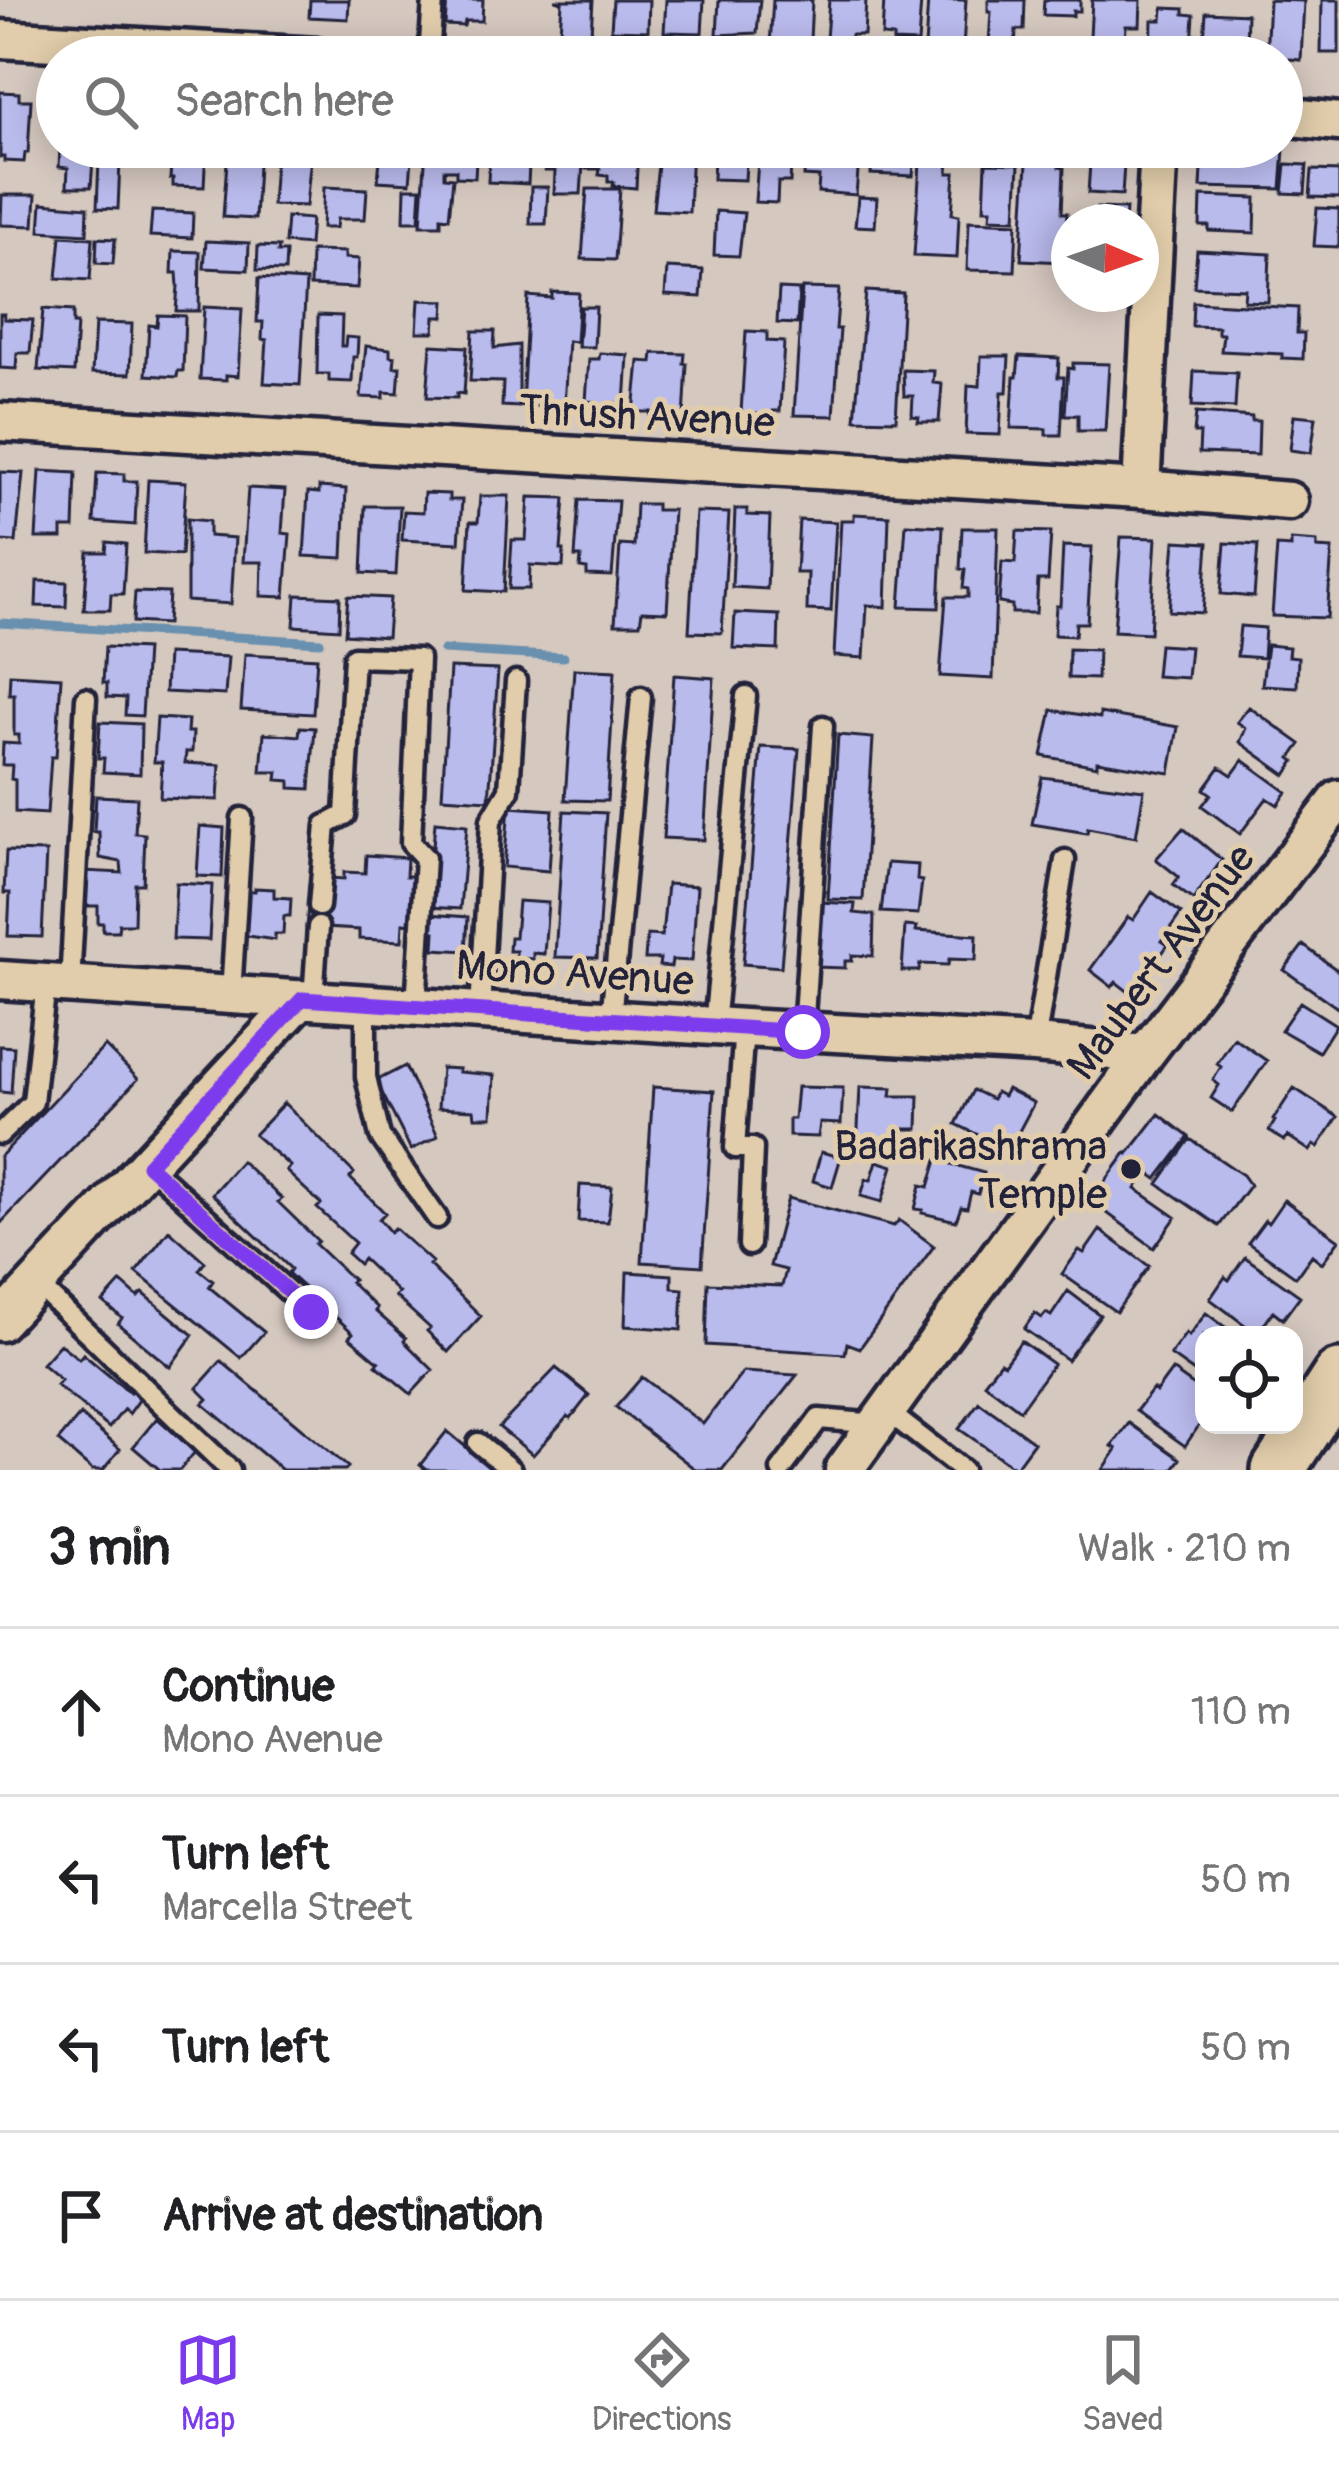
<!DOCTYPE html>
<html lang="en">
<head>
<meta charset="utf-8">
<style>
  body { margin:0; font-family:Pangolin,sans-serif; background:#f6f6f6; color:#202124 }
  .controls { position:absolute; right:36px; bottom:36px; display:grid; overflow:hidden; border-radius:24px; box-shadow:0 6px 30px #0003 }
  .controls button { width:108px; height:108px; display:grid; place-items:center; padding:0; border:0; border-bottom:3px solid #e0e0e0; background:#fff; color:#202124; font:60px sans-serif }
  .compass { position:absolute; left:1051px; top:204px; width:108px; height:108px; border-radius:50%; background:#fff; box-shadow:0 6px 30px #0003; rotate:92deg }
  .stop { position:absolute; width:36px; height:36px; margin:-27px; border:9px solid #7c3aed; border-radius:50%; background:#fff }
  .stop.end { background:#7c3aed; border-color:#fff; box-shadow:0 3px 12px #0008 }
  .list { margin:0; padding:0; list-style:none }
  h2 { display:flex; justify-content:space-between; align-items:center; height:156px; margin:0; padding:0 48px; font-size:51px }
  h2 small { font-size:39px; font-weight:400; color:#757577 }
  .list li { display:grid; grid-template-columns:78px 1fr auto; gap:36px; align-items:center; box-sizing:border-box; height:168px; padding:0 48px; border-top:3px solid #e0e0e0 }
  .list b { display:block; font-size:45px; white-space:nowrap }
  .list p { margin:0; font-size:39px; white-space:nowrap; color:#757577 }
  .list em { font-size:39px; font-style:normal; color:#757577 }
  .icon { flex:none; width:66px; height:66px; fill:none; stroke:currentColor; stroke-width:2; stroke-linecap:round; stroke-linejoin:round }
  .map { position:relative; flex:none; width:1339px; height:1470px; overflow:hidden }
  .search { position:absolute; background:#fff; box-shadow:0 6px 30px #0003; left:36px; right:36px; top:36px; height:132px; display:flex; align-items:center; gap:30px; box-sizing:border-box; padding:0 42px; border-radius:66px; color:#757577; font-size:45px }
  .sheet { height:828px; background:#fff }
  nav { display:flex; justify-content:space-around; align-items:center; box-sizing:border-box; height:168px; border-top:3px solid #e0e0e0; background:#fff; font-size:33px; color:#757577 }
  nav a { display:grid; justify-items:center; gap:6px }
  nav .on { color:#7c3aed }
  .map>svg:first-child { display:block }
</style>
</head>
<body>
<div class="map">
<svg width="1339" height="1470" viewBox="0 0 1339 1470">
  <rect width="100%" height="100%" fill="#d5c8bf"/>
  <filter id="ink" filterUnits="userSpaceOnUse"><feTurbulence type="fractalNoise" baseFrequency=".00833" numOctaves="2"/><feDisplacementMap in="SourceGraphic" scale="24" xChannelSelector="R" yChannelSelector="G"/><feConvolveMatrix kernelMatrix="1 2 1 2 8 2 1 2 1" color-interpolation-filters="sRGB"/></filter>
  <g filter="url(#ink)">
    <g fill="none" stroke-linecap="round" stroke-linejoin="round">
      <!-- stream -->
      <path stroke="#6990ae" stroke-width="9" d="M0 623 320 642
        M443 650 564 657"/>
    </g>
    <!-- building -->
    <path fill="#babbed" stroke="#22223b" stroke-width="3" d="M310 0H349L348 19 309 17Z
      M447 0H483L482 21H465L464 26 445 25Z
      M593 0 591 33 560 32 562 2 555 0Z
      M613 0H649L648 31 611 30Z
      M666 0H704L702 33 664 32Z
      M719 0H760L757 33 717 35Z
      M773 0H812L810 40H791V45H770Z
      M829 0H866L864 35H851L850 40 826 39Z
      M884 0 921 1 918 43 893 42V37L882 36Z
      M928 0H966L963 48 925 47Z
      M988 0H1025L1024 30H1016L1015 50 996 49 997 44 989 43 991 12H988Z
      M1044 0H1080V11H1073V16L1043 15Z
      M1092 0H1141L1140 26H1126L1124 57 1089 55Z
      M1269 0 1304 1 1301 60 1266 57Z
      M1322 0H1339V53H1321Z
      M1163 8 1184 9V14L1194 15 1192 45H1179L1178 57H1151L1152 20H1162Z
      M1206 12 1247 14 1246 48 1232 47V57L1203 55Z
      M0 92 19 93V100H31L28 153H25L24 162 4 161V157H0Z
      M60 147H94L91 187H67L68 168 59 167Z
      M111 147H151L150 168 123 167 124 150H111Z
      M172 147H206L204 187 173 186V179H170Z
      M228 147H259L255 219 223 217Z
      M276 147H312L306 206 272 205Z
      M381 147H413L410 183 378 181Z
      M426 147H480V159H476L475 178 456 177V170H444V177L453 178 449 218 441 217V225H421Z
      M484 147H530L528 184 488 182 489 160H483Z
      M546 147H584L581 194H554L555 171H545Z
      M587 147H638L636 188 613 186 614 182H608V176L599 175 600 169H586Z
      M660 147H692L689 212 653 210Z
      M700 147H747L745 180 713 179 714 153 700 152Z
      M759 147H792L790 182H778L777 203 755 202Z
      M805 147H860L856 195 818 192 819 177 804 176Z
      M873 147H904V151H915L913 176 871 174Z
      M921 147H950L948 173H955L952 214 959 215 957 258 914 256Z
      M1028 147H1060L1059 167 1064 168 1062 213H1067L1064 262 1021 260Z
      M1235 147H1252L1251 153H1271V149H1284L1281 189 1201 187 1203 150 1235 152Z
      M1091 148 1125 149 1122 195 1088 193Z
      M99 160 120 161 118 209 97 208Z
      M986 163 1019 164 1016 219 990 218 991 209H984Z
      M1286 164 1307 165 1305 194 1283 193Z
      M1312 170 1339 171V198L1310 197Z
      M324 187 367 189 365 219H337L336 228H322Z
      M531 187H548L546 224H530Z
      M405 188H421L419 221H404Z
      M587 189H620L615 260 582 259Z
      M2 195H36L34 226 1 225Z
      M1201 196 1256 198 1255 233 1209 231V226H1200Z
      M858 197 877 198 875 227 855 226Z
      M42 203 88 207 87 234 40 231Z
      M1097 208 1126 209 1125 222H1096Z
      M1317 208 1339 209V247L1314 246Z
      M152 211 193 213 192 238 150 236Z
      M716 211 744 213 739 256 714 255Z
      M287 217 311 219 309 245 285 243Z
      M969 221 1017 223 1015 271 967 270Z
      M61 236 93 238 90 280 57 278Z
      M97 238 115 239 113 264 96 263Z
      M206 241 249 243 248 270 204 268Z
      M258 246 279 247 278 252H286L285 271 257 270Z
      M1197 250 1270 254 1268 302 1244 301 1245 289 1194 287Z
      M173 251 200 252 199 311H176L178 286 177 273H172Z
      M311 251 345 252V258L359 259 357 288 310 286Z
      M667 268 703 270 701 297 665 295Z
      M259 278 306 281 300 385 264 383 267 340 262 339 263 322H257Z
      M802 288 839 289 836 329H840L834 416 794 415Z
      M779 289 799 290 797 324 777 323Z
      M866 291 903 293 896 420 855 419Z
      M552 292 579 293 576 342 568 341 564 407 522 406 528 296 552 298Z
      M419 300 445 301 444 317H435L434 332H417Z
      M1193 302 1298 308 1297 333H1304L1303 359 1282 358V354L1221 351 1223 334H1218V327L1192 326Z
      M204 307 242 309 238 376 226 375V380L200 379Z
      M581 307H596L594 347H578Z
      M43 309 73 311V324H77L74 372 38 370Z
      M0 314H4V319L33 320 30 353H17L16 369 0 368Z
      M158 315 185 316 183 371H178L177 377 146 375 149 325 157 326Z
      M318 315 342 316 341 346H345L346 337 358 338 357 357H353L352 382 329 381V374H317Z
      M95 323 132 324 130 374 92 373Z
      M473 331H495L494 348 519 345V407L502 406 503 382 470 381Z
      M746 331 767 332V341L784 342 780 411H773L772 415 741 413Z
      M431 345 467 347 464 394 457 393V398L427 397Z
      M366 346 390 349V356L395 357 394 367H400L398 393 384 392V398L361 397Z
      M600 353 628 355 625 404 613 403V407L597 406V402L586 401 589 359H599Z
      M653 353 685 354 684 364H687L684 419 650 417 651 412H634L639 361 652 362Z
      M981 356H1009L1007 392H1002L1000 435 966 434 968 385 980 386Z
      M1019 356 1059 358 1058 377H1064L1061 435H1046V429L1011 428 1014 377H1017Z
      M1073 363 1109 364 1105 431H1078V415H1065L1068 368 1073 369Z
      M903 370 934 371 933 383 942 384 939 422H918L919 417 912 416 913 396H904Z
      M1194 371 1237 373 1235 408 1192 406Z
      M1196 413 1252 417V421H1259L1258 455 1199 453 1200 433H1194Z
      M1294 415 1316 417 1311 453 1290 450Z
      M40 471 76 473 74 528H62V538H36Z
      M0 472 23 473 16 542 0 541Z
      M97 473 124 474V481H137L135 525 94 522Z
      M148 480 186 482 181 555 144 553Z
      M319 487 346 489 343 558 304 556 308 492 319 493Z
      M248 488 285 490 282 533 290 534 285 597 261 596 262 562H243Z
      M424 493 449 494V500H462L459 543 402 540 404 511 423 512Z
      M480 496H509L504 592 466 590 470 522H478Z
      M529 497 565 498 561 550H564L563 567 530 565 529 589H509L512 540H526Z
      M579 500 618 501 612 576 587 575V569L580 568 581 557H575Z
      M636 504H656V510H673L667 612 642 611 640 624H615L620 545 634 546Z
      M365 506H400L396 575 362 573Z
      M735 509H747V515L770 516 767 589 732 587Z
      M696 512 729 513 722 633 689 632Z
      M854 514 889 516 886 607 867 605 864 658 834 656 841 520H854Z
      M187 519 209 521V536L235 538 231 604 187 601Z
      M799 520 836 522 831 611 807 610 808 573H796Z
      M906 524 943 526 939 608 900 607Z
      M962 528H998L993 679 940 676 946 597H968V589L963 588 965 570 960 569Z
      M1017 531 1051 532 1048 580H1038L1036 613H1012V605L999 603 1002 562 1015 563Z
      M1121 537 1156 538 1150 633 1114 631Z
      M1291 540 1317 542V548L1332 549 1327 618 1272 616 1277 546 1291 547Z
      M1175 541 1208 543 1203 613 1169 611Z
      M107 542 126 544 123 594H111L110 610H84L88 552H106Z
      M1225 543 1258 545 1254 597 1221 594Z
      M1063 546 1092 547 1087 623H1076L1075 636 1054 635 1056 606H1060Z
      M37 581 67 582 66 607 36 606Z
      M135 592 169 593 167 624 133 622Z
      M296 595 340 597 339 629 294 626Z
      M348 596 390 598 387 637 345 634Z
      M735 613 779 615 778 650 733 648Z
      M1240 626 1265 628 1263 658 1237 656Z
      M1159 645 1190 647 1187 678 1156 676Z
      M1267 645 1289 647 1288 656 1298 657 1297 687 1262 685Z
      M105 647 146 649 142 716 125 715 126 698 107 697V683H103Z
      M1069 649 1098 650 1097 679 1068 678Z
      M167 654 228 657 225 695 165 692Z
      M245 654 317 658 313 714 241 710Z
      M450 668 498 670 489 800 442 797Z
      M574 669 615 671 607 801 565 800Z
      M10 674 61 677 56 757H51L47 814 15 812V780L11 779 12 765H2L3 743 19 744V735H14V694H9Z
      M674 675 714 678 704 840 663 838Z
      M1249 707 1301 744 1291 758 1295 761 1286 775 1240 742 1246 728 1237 722Z
      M1052 710 1100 718V713L1178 727 1170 773 1097 761V766L1042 756Z
      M157 718 188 720 187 732H193L192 752H186L185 763 220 765 218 800 160 798 162 762H154Z
      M100 722 141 724 140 774 103 772 104 758H98Z
      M300 727 315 728 310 789 290 788V781L277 780 278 772H261L264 733 299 736Z
      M838 735 873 738 863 900 828 899Z
      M761 747 799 749 781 967 743 964Z
      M1243 760 1287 792 1278 805 1267 798 1240 834 1202 806 1211 794 1204 789 1220 767 1232 775Z
      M1042 777 1144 790 1136 837 1088 828 1087 833 1032 824Z
      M96 796 137 798 135 833 145 834 143 884H135L134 924H119L118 931H103V923H98V906H82L84 871 122 873 121 862 100 858 99 832H94Z
      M509 807 553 810 549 871 504 867Z
      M564 811 606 813 597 958 555 957Z
      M435 822 467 825 460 909 428 907Z
      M200 826 224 828 222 877 197 876Z
      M1183 828 1222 860 1193 900 1173 885 1179 877 1156 859Z
      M6 851 46 852 42 937 8 936 10 893H4Z
      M366 855 407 858 406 876H414L412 924 403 923 402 941 359 939V930L306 927 308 906 327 907 329 878 344 879V872L365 873Z
      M887 863 918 865 917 880 922 881 918 914 881 912Z
      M176 883 212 885 209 940 173 939Z
      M667 884 697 886 692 961 672 960 671 967 659 966 660 959H645L647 935 662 936Z
      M255 888 274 889V897L291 898 290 916H284L283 934H275V940L241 935 244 891H255Z
      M1152 892 1181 913 1162 941 1168 945 1137 988 1130 993 1116 982 1112 987 1090 970 1128 917 1133 920Z
      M518 901 548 903 544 954 533 953V959L516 958V951H509L510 937H515Z
      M819 902 855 904 854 913 874 915 873 956 852 955V961H845V968L814 967Z
      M428 914 468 917 466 951 434 949 435 932H427Z
      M905 926 917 927 916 931 977 935 976 960 949 959 948 965 920 964 919 971H902Z
      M1303 945 1337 970 1339 967V1009L1284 970Z
      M1300 1002 1336 1025 1319 1052 1281 1030Z
      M1234 1038 1267 1061 1232 1112 1211 1098 1219 1085 1213 1080 1221 1067 1217 1064Z
      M0 1046 14 1047 11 1093 0 1092Z
      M105 1046 138 1079 0 1224V1157Z
      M405 1066 438 1136 411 1150 376 1081Z
      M441 1068 459 1069 458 1072 494 1075 492 1117H475L474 1110 438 1108Z
      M653 1087 714 1091 702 1266 642 1262Z
      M797 1087 843 1088 841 1124 820 1123 818 1137 789 1136V1119H794Z
      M860 1087 892 1088 891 1096H919L918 1129H903L902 1150 857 1149Z
      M1294 1088 1338 1117 1318 1147 1314 1145 1310 1151 1288 1136 1284 1141 1269 1131 1275 1121 1273 1120Z
      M1007 1089 1034 1103 1009 1150 956 1124 973 1090 992 1099 996 1092 1003 1096Z
      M284 1103 354 1173 350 1178 385 1213 379 1219 390 1232 394 1228 432 1262 429 1265 481 1316 448 1352 427 1331 430 1328 395 1296 399 1293 363 1259 359 1264 347 1253 355 1243 317 1208 321 1204 286 1171 290 1166 254 1135Z
      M1159 1114 1189 1137 1157 1179 1146 1171 1136 1189 1176 1217 1154 1248 1091 1201 1126 1153 1128 1154Z
      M1190 1139 1243 1175 1250 1185 1219 1226 1158 1184Z
      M821 1152 841 1157 832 1187 813 1181Z
      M937 1160 984 1173 978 1194 971 1192 967 1208 961 1207 956 1221 922 1213 923 1210 915 1209 921 1185 929 1187Z
      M241 1161 282 1199 278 1202 318 1241 315 1244 353 1280 350 1282 377 1308 375 1311 406 1338 404 1341 433 1370 411 1394 376 1365 379 1362 349 1337 353 1333 288 1273 291 1269 212 1194Z
      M877 1161 893 1166 882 1202 861 1196 866 1179 871 1180Z
      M580 1185 612 1187 608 1222 578 1221Z
      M788 1198 894 1226 899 1220 934 1246 860 1348 847 1343 845 1354 706 1345 708 1283 782 1286 786 1270 770 1266Z
      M1284 1200 1339 1240 1322 1263 1312 1255 1296 1277 1248 1243 1265 1220 1268 1223Z
      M169 1230 205 1262 199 1270 213 1281 209 1287 264 1332 241 1358 136 1272Z
      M1100 1230 1149 1266 1116 1312 1062 1274 1079 1250 1084 1253Z
      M1245 1257 1300 1296 1283 1319 1273 1311 1257 1334 1210 1299 1225 1277 1229 1280Z
      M627 1272 672 1275V1288L683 1289 681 1330 625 1326Z
      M121 1282 138 1297 143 1293 193 1335 170 1367 118 1324 122 1318 103 1302Z
      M1068 1291 1100 1315 1067 1360 1024 1329 1035 1313 1042 1318 1046 1313 1051 1316Z
      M1206 1313 1236 1335H1204V1379L1170 1355 1186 1333 1189 1336Z
      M1021 1341 1053 1364 1020 1410 984 1383 1000 1362 1004 1364Z
      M60 1344 79 1359 83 1354 130 1393 133 1389 142 1396 129 1414 124 1409 109 1428 56 1385 61 1380 42 1364Z
      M221 1361 348 1467 345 1470H282L203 1404 208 1399 197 1388Z
      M556 1368 589 1395 571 1418 568 1416 533 1455 499 1427Z
      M1172 1370 1204 1393V1425H1215L1210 1431 1200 1424 1185 1446 1136 1411 1153 1389 1156 1392Z
      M743 1372 797 1375 722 1470H696L616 1407 642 1377 703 1424Z
      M979 1402 1034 1442 1015 1468 959 1429Z
      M80 1415 120 1449 103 1470H92L58 1441Z
      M157 1418 195 1452 180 1470H160L133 1447Z
      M1129 1423 1180 1459 1172 1470H1103L1117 1449 1112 1446Z
      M447 1431 493 1470H426L420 1465Z"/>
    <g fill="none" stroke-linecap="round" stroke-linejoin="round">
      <defs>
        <path id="lane" d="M429 57 433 0
          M319 906 326 825 345 815 354 657 419 659 411 843 425 858 416 1006
          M70 984 86 698
          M231 994 242 818
          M313 999 318 927
          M366 1003V1077L380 1136 437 1218
          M480 1010 491 820 509 790 516 681
          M611 1019 641 697
          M714 1026 746 696
          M744 1028 735 1148H753L749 1245
          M803 1032 823 726
          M1035 1044 1065 860
          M0 1134 33 1102 46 983
          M148 1165 311 1312
          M37 1284 230 1470
          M887 1411 963 1470
          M478 1443 511 1470
          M781 1470 819 1419 878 1424"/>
        <path id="street" d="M0 39 318 57
          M1282 116 1339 122
          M0 422 1141 489 1289 501
          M1141 489 1159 147
          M0 980 744 1028 1035 1044 1145 1054
          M0 1322 301 999
          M844 1470 1145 1054 1339 799"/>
        <path id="secondary" d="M1278 1470 1339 1376"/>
      </defs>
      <!-- lane casing -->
      <use href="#lane" stroke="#22223b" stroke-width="27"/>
      <!-- street casing -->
      <use href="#street" stroke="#22223b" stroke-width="45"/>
      <!-- secondary casing -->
      <use href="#secondary" stroke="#22223b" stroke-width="60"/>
      <!-- lane -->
      <use href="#lane" stroke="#e1cdab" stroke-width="18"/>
      <!-- street -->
      <use href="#street" stroke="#e1cdab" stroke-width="36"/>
      <!-- secondary -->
      <use href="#secondary" stroke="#e1cdab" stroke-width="51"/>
    </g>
  </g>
  <g fill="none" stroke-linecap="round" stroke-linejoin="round" filter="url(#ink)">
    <!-- route -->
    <path stroke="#7c3aed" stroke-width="15" d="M311 1312 148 1165 302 999 803 1032"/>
  </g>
  <!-- markers -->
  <circle fill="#22223b" stroke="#e1cdab" stroke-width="4.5" cx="1131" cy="1169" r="12"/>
  <g text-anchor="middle" stroke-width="10" stroke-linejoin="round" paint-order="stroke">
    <!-- street labels -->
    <g font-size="42" fill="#22223b" stroke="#e1cdab">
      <text transform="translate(647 415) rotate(3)" y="15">Thrush Avenue</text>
      <text transform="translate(1160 961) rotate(-53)" y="15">Maubert Avenue</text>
      <text transform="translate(575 972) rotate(4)" y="15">Mono Avenue</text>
    </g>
    <!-- poi labels -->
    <g font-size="42" fill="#22223b" stroke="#e1cdab" text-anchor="end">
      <text x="1107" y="1160">Badarikashrama<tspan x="1107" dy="48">Temple</tspan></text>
    </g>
  </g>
</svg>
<div class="controls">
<button><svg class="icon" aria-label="locate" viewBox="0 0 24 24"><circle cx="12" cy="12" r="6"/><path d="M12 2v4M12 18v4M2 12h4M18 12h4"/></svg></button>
</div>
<svg class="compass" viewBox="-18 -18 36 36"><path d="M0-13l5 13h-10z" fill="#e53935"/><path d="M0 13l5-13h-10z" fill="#757577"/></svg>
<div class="stop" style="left:803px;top:1032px"></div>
<div class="stop end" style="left:311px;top:1312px"></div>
<div class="search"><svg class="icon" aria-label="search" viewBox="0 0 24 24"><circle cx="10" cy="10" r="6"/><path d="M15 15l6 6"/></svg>Search here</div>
</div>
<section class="sheet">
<h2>3 min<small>Walk · 210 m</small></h2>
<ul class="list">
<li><svg class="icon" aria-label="ahead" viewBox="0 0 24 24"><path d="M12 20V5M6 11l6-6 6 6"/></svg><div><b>Continue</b><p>Mono Avenue</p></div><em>110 m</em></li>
<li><svg class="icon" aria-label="left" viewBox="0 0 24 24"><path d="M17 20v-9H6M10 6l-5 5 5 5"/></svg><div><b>Turn left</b><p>Marcella Street</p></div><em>50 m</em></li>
<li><svg class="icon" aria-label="left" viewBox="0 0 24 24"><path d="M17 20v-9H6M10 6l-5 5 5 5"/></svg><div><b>Turn left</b></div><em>50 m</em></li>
<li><svg class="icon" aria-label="arrive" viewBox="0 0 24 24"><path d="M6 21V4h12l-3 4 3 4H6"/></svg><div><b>Arrive at destination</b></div></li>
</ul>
</section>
<nav>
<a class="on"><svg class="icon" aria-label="map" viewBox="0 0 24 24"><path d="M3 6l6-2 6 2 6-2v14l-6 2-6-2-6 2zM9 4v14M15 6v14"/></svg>Map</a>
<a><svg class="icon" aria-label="directions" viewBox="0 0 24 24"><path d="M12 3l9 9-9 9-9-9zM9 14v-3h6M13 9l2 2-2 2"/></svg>Directions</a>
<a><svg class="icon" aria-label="saved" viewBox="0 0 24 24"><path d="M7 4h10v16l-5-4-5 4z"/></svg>Saved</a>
</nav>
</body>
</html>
